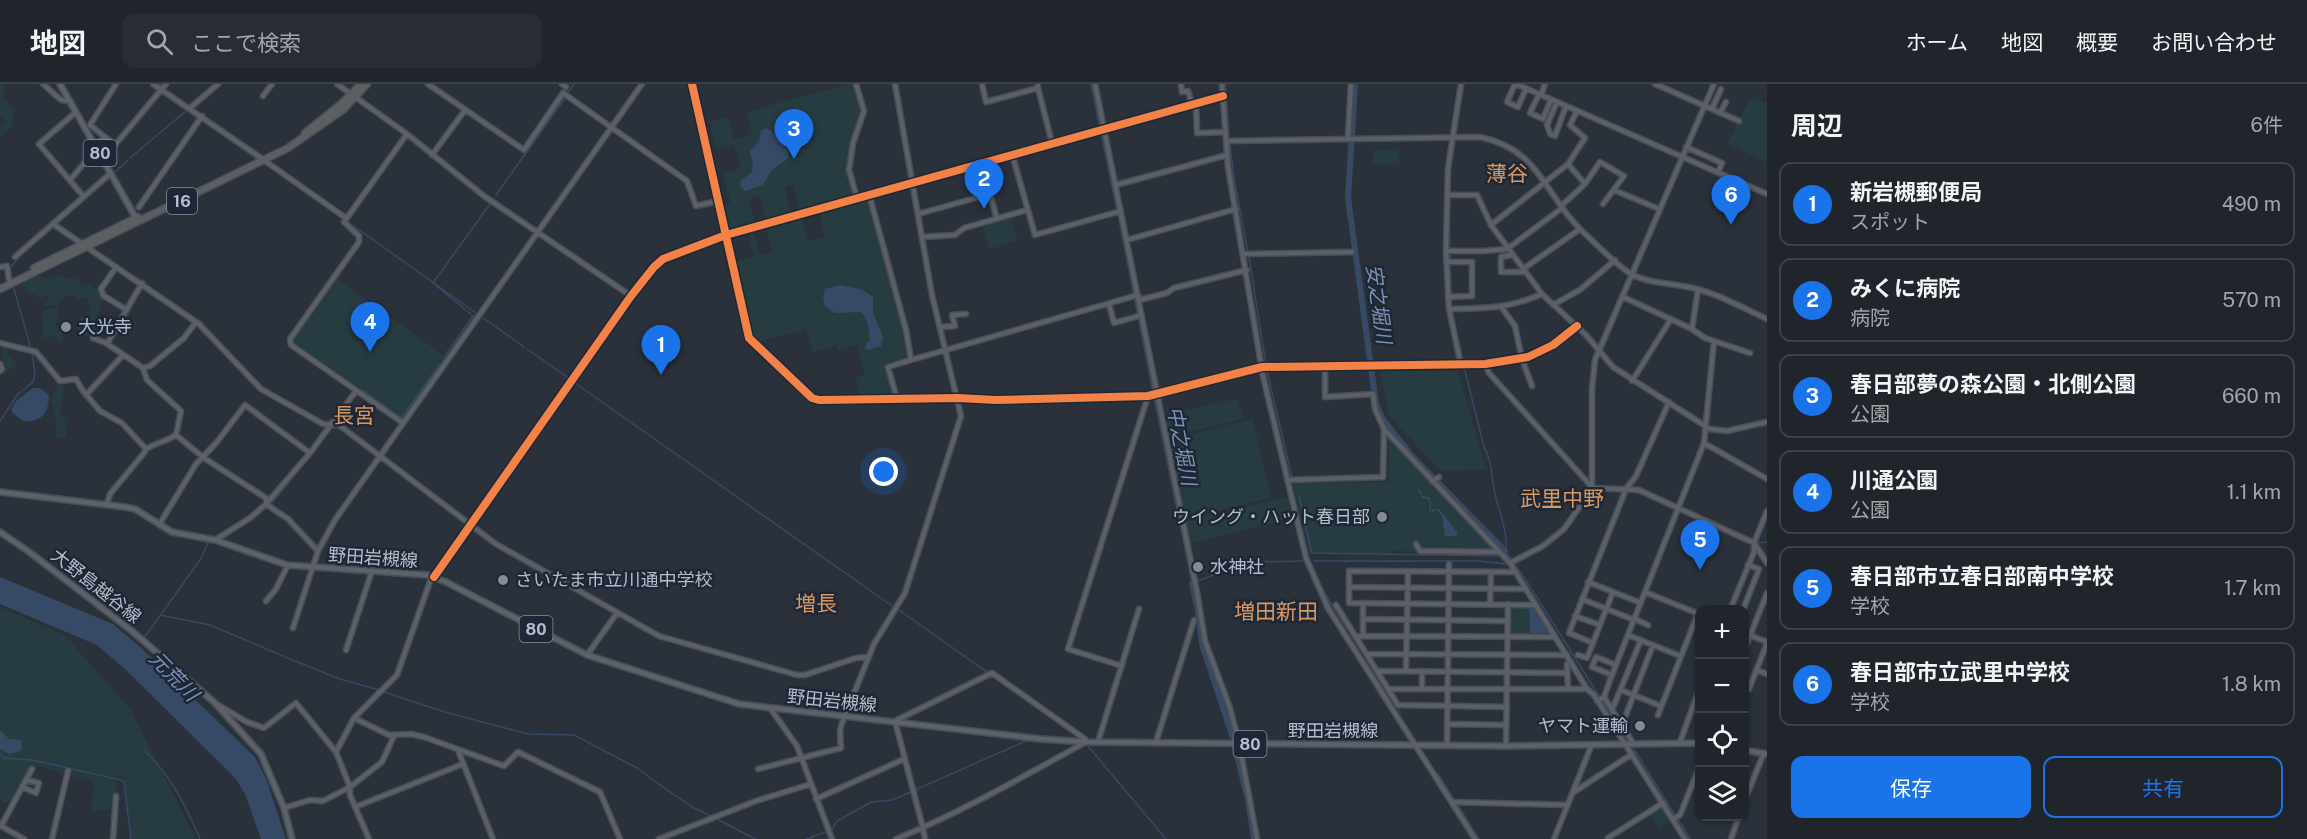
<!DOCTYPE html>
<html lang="ja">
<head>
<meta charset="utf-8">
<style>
  body { margin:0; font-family:"Public Sans","Noto Sans JP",sans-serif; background:#282d34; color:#f1f3f6 }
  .controls { position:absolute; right:18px; bottom:18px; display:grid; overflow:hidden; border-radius:12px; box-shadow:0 2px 4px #0004 }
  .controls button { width:54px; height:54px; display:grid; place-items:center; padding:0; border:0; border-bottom:2px solid #3d4248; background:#20252c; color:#f1f3f6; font:30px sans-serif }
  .you { position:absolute; left:884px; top:388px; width:21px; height:21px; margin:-15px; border:4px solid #fff; border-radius:50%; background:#1a73e8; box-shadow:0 0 0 9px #1a73e833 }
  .badge { display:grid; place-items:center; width:39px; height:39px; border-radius:50%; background:#1a73e8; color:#fff; font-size:20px; font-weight:700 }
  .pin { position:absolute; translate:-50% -50px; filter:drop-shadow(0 2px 3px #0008) }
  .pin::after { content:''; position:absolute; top:32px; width:21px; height:18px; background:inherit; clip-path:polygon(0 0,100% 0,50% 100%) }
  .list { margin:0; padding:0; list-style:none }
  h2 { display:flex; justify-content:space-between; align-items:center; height:78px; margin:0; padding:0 24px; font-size:26px }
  h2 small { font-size:20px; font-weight:400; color:#a2a5a9 }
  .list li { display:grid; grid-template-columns:39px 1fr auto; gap:18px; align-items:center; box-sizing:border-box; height:84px; margin:0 12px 12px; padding:0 12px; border:2px solid #3d4248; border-radius:12px }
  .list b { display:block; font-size:22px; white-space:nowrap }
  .list p { margin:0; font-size:20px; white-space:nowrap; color:#a2a5a9 }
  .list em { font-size:20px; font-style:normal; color:#a2a5a9 }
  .actions { display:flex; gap:12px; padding:18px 24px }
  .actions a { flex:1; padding:14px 0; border:2px solid #1a73e8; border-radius:12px; text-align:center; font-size:21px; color:#1a73e8 }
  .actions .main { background:#1a73e8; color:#fff }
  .icon { flex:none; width:33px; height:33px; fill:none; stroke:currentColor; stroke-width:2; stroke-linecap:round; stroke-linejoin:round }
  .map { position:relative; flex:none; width:1767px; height:755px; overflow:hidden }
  header { display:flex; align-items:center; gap:36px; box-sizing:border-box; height:84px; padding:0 30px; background:#20252c; border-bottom:2px solid #3d4248 }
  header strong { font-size:28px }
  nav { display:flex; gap:33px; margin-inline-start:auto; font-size:21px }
  .search { width:420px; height:54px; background:#282d34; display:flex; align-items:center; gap:15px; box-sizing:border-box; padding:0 21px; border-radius:12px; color:#a2a5a9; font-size:22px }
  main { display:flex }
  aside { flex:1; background:#20252c }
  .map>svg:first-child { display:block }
</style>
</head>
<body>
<header>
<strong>地図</strong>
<div class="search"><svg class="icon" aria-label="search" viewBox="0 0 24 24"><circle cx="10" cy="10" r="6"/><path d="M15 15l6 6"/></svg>ここで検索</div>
<nav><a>ホーム</a><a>地図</a><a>概要</a><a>お問い合わせ</a></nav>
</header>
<main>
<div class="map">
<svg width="1767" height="755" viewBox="0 0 1767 755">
  <rect width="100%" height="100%" fill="#2a313b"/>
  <!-- green -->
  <path fill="#273c41" d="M0 0H5L4 14 14 27 12 43 0 53V44L5 37 0 32Z
    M848 0H855L863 27 853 59 849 86 855 111 800 127 794 101 785 103 791 130 767 136 759 112 749 115 755 139 728 147 722 122 731 120 723 90 741 84 734 60 717 65 709 38 727 33 734 56 752 50 747 28Z
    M1751 13 1766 19 1767 16V78L1727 60Z
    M1399 65V80L1373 81V66Z
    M868 115 904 245V256L909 275 884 282 894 311H860L856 294 865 291 857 261 838 267 836 261 813 268 806 245 756 258 751 253 734 178 754 172 748 147 753 146 760 171 772 167 766 143 801 132 808 157 825 152 819 127Z
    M1010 133 1018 157 989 165 982 141Z
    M38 191 47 195 59 191 71 195H78L83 202 89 200 101 209 103 212 92 252 79 250 78 235 90 230 89 216 86 213 77 215 74 211 64 213C60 222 52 223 43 222L51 211 37 214V209L29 211 24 207 25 203 20 202 21 199Z
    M334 193 449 275 403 339 291 261 290 255Z
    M57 223 58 235 55 236 58 248H61L63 257 58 258 56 252 43 255 42 226Z
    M6 262 8 270 18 280 2 291 4 284 2 278V264Z
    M1380 286 1458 287 1486 386 1440 387 1389 331Z
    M57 301 62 302 64 306 60 332 70 334 66 339V352L61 354 55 352 57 339 52 328 56 325 52 322 53 309Z
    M1238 315 1243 335 1169 353 1165 330Z
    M1253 335 1271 414 1186 434 1170 355Z
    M1389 352 1497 469 1390 467V471L1311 470 1308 466 1293 399 1389 398Z
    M1287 413 1292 434 1191 459 1186 437Z
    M1509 522 1529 523V550H1509Z
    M0 523 65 551 130 625 196 755H132L123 693 117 692 113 725 91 727 94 698 34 681 10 719 6 720 0 715Z
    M1662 722 1672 737 1660 744 1650 729Z"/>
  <!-- water -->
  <path fill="#364965" d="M766 44C776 49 791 60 788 74L771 87 763 101 745 107 741 103 740 97 752 88 753 81 750 67 759 57 761 47Z
    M840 201C849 203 866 204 873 214V228L883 253 881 262 868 266 865 265 867 258 870 257C869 245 869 237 861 228L835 229 825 222 823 213 825 205Z
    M33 304H40L49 311C49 329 41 339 23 337L13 329 11 325 17 316Z
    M1400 383C1406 392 1412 402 1421 407L1422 412 1429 413 1431 418V426L1439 425 1458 449 1456 452H1445L1442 432 1437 426 1432 428 1429 425 1430 418 1428 415 1422 414C1419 403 1404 394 1400 383Z
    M0 493 113 540 139 562 255 673 266 694 286 755H261L245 710 236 695 126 586 97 561 0 520Z
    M1529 523 1534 524 1549 549H1530Z
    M0 646 9 655 21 656 22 664 19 668 9 670 0 665Z"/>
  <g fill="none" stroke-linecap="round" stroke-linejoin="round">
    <!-- stream -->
    <path stroke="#364965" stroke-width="1.5" d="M1091 0 1117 126
      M1226 0V1
      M1226 6 1229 54
      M568 9 574 0
      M203 37 257 75
      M1230 60 1234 95 1249 173 1267 287 1292 393
      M130 74 187 26
      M270 83 293 99
      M116 87 128 76
      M295 100 306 108
      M96 105 106 96
      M1449 108 1450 84 1464 0
      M496 111 565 14
      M86 114 94 107
      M1449 122 1451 210
      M327 123 341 133
      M1118 130 1153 308
      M348 138 476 229
      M56 139 75 123
      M11 191 10 184 23 168
      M13 201 31 265
      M1452 227 1463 278
      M482 233 524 263
      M527 265 570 295
      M444 273 473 232 433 199 490 120
      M1464 283 1484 363C1493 378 1491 394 1495 410 1498 423 1510 455 1505 467L1526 496 1599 612
      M575 299 895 524
      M359 306 364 307 401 334 440 280
      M1154 313 1192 499 1193 498
      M0 337 18 310 33 298 35 290 32 270
      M323 355 332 343
      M1593 407 1636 408 1751 459
      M1299 412 1312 469 1502 472
      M271 420 309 373
      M239 443 267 423
      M1565 446 1578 428
      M1756 459 1767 458
      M1314 477H1478L1508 480
      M1516 479 1541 466 1552 457
      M1315 488 1323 507 1383 600
      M1197 497 1251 478 1303 477
      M899 526 1035 622
      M160 531 210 541 283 572
      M144 554 200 476 208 459
      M285 573 340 595 379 606
      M384 608 445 628 528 650 574 651 637 684 652 695
      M1602 617 1629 658
      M1397 622 1401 629
      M1088 662 1166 755
      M1632 662 1675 731
      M145 667C170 690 187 724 200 755
      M0 670 4 674 32 676 121 696 124 698 131 755
      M1438 690 1479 755
      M653 696 692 723 711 732
      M915 706 1028 656 1077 660
      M717 735 755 755
      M1678 735 1690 755
      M832 745 837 737 871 718 892 716 911 708
      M806 755 826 748"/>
    <!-- river -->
    <path stroke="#364965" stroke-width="6" d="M1355 0 1348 114 1376 320 1382 334 1413 373 1505 467
      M1192 499 1198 528 1202 560 1234 657
      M1235 663 1248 716 1254 755"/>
    <defs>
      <path id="minor" d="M43 0 61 16 70 17
        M116 0 90 41 115 61 166 0
        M153 0 261 74
        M337 0 407 50 484 112 631 212
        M428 0 524 66 563 9 687 97 696 122 718 117
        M562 0 566 3
        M692 0 749 254 812 314 819 316 958 314 996 316 1148 312 1262 283 1485 280 1528 273 1553 261 1577 242
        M856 0 864 27 853 59 849 86 857 114
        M982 0 986 18 1038 4V0
        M1095 0 1197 508 1205 557 1230 624 1239 659 1257 755
        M1181 0 1182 8 1188 7 1192 20
        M1222 0 1228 83 1263 292 1306 474 1328 524 1475 755
        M1515 0 1507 18 1518 23 1526 5
        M1516 0 1767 110
        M1655 0 1739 37
        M1038 4 1052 59
        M1539 10 1530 29 1543 35 1551 15
        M1541 11 1545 0
        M263 12 272 0
        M1557 18 1547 41 1550 50 1555 52 1566 22
        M1196 19 1197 49 1225 48
        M190 24 218 0
        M1712 25 1721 5
        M76 28 39 60 84 113
        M1720 29 1726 18
        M1348 54 1351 0
        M1226 57 1480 53C1541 66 1543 109 1581 146 1593 157 1620 185 1633 191 1653 201 1678 199 1700 206 1723 212 1745 225 1767 235
        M95 61 105 53
        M1686 63 1722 79 1718 89
        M1012 70 1035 151 1121 127
        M432 71 465 26
        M265 77 346 134
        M1568 80 1585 100
        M70 96 97 64
        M1116 101 1227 71
        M1614 106 1659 125
        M869 110 906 246 911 276 888 283 897 315
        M1447 111H1477L1491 141 1542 210 1586 251 1613 283 1710 345 1727 347 1767 338
        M1561 122 1585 100 1600 78 1624 92 1603 120
        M139 123 202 32
        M918 130 990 110 997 135
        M1491 141 1568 80 1585 54 1570 41 1577 27
        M56 142 199 240 261 305 323 340 339 341 496 460 659 552 797 591H805L856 574 869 573
        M922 153 955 151 964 144 1027 126
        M1127 156 1236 125
        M1446 167H1483L1507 165 1562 124
        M1244 170 1352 168
        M1511 171 1501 173V188H1524
        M15 173 111 89
        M1446 178H1472V212L1448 213
        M0 183 7 182 9 196
        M116 183 101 205 104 212 127 226
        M1523 185 1580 145
        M1623 213 1692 245 1705 254 1750 269
        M1139 216 1167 209 1174 204 1247 186
        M1109 220 1114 239 1142 231
        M1553 221 1581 205 1615 176
        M1502 224 1515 242 1522 275 1532 302
        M1449 225C1485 224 1508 225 1542 210
        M941 243 955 242 952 231 966 230
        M1692 245 1698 205
        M93 254 106 259 143 284 147 296 181 327 176 351C167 357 156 359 146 365L144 369 110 410 107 420
        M0 259 36 268 60 297 76 295 83 307 100 327 122 339 146 365
        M107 260 142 199
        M911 276 1138 211
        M0 280 2 285 0 287
        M1485 280 1489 289 1591 402
        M1461 281 1449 225 1446 167 1448 84 1461 0
        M1325 283V313L1373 310 1375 325 1384 345 1510 479 1587 605 1594 611 1685 755
        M143 284 150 282 184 254 196 238
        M1632 297 1671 235
        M86 311 123 271
        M403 339 291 261 290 255 359 158V152L344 138 407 50
        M176 351 204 374 266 414V420L288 435 318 467
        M1704 359 1767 395
        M1287 396 1383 393 1384 346
        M1432 397 1439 393
        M1592 402V305L1595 276 1714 0
        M1593 404 1639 406 1754 459 1767 479
        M159 441 196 380 217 358 245 321 310 369
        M215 456 250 434 266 420 310 369 356 307
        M1416 460 1420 467 1499 468
        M1510 479 1543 462 1564 445 1593 404
        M1515 488 1349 487V519L1534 521
        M434 493 631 212 654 183 663 175 726 151 1223 12
        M1588 498 1641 519
        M1349 503 1524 505
        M1645 508 1699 530
        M1582 515 1634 536
        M266 517 276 505 288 481
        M1363 519V552
        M1490 520 1491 488
        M1336 521 1398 621 1507 623
        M1730 526 1754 468V459L1767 427
        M1743 526 1759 485 1748 481
        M1575 532 1600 541
        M1363 535 1508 537
        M1635 535 1648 541
        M293 544 318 467 335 436 642 0
        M1744 549 1767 558
        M1628 551 1680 572
        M1355 552 1554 553
        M1593 559 1569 549 1626 405 1636 392 1669 318
        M346 566 372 487
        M1744 567 1767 509
        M1367 570 1567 571
        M587 571 617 529
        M1578 571 1587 574 1613 508
        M1616 581 1596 573 1592 583 1612 591 1616 581 1704 359 1714 257
        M1122 582 1068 565 1148 312
        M1756 586 1767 590
        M1379 587 1567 589
        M1406 587 1408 487
        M1744 604 1749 605 1767 559
        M1390 605H1587
        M1422 605V587
        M1568 605 1567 580 1571 578
        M1621 606 1661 622
        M1604 613 1633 659
        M1597 617 1604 613 1612 591
        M218 621 247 638 264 644 296 619 336 668 350 703 323 717 310 716 284 724
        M770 624 797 662 832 755
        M1612 626 1641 556
        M1658 631 1698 529
        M354 634 389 651 411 650 424 653 504 682 518 668 600 708 620 755
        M1447 640 1506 641
        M1622 641 1653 561
        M1098 658 1139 525
        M1156 658 1194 536
        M1680 658 1700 603
        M1447 661 1449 480
        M1506 662 1508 520
        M458 666 493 755
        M336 668 354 634 397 591 432 492
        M758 685 841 664 840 647 842 639 874 560 905 509 961 332 932 211 895 0
        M22 703 36 709 39 699 26 696
        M1574 708 1632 670
        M816 715 904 675
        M1452 718 1568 721
        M1744 718 1764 669
        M355 723 463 680
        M1673 735 1680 731 1700 681
        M1 742 32 685
        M1 742 24 755
        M1608 754 1663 719
        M52 755 68 687
        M113 755 116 712
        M369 755 350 711V703L382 678 394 652
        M659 755 756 717 811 700
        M896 755C962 728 1024 692 1086 658L1085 655 992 589 895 637 923 744 925 755
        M1554 755 1592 660
        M1731 755 1739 732"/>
      <path id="major" d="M60 0 137 136
        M0 408 125 423 135 425 172 448 215 456 287 481 428 491 446 498 587 571 739 620 1041 655 1086 658 1506 662 1700 659
        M0 448 28 467 132 547 215 619 261 670 284 724 292 755
        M1744 666 1767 670"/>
      <path id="highway" d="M305 49 341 20 361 0
        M34 184 138 133
        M0 205 288 64 344 25 367 0"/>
    </defs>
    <!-- minor casing -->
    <use href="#minor" stroke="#494d55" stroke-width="7"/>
    <!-- major casing -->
    <use href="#major" stroke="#484e57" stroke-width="8"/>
    <!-- highway casing -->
    <use href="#highway" stroke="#474d56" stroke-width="9"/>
    <!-- minor -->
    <use href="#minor" stroke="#5b6068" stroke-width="4"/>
    <!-- major -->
    <use href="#major" stroke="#5d626a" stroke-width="4.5"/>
    <!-- highway -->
    <use href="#highway" stroke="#5c5e62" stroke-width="6"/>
    <defs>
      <path id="cycleway" d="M692 0 749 254 812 314 819 316 958 314 996 316 1148 312 1262 283 1485 280 1528 273 1553 261 1577 242
        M434 493 631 212 654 183 663 175 726 151 1223 12"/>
    </defs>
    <!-- cycleway casing -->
    <use href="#cycleway" stroke="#1d2736" stroke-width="11"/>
    <!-- cycleway -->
    <use href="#cycleway" stroke="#f48246" stroke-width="8"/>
  </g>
  <!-- markers -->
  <g fill="#848c99" stroke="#1d2736" stroke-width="2">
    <circle cx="66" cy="243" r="6"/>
    <circle cx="1382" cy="433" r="6"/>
    <circle cx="1198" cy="483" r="6"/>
    <circle cx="503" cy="496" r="6"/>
    <circle cx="1640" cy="642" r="6"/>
  </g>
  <g text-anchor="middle" stroke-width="5" stroke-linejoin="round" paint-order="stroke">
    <!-- shield labels -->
    <g fill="#1d2736" stroke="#87909e" stroke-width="1.5">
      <rect x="83.5" y="56" width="33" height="26" rx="4.5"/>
      <rect x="167" y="104" width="30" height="26" rx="4.5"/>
      <rect x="519.5" y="532" width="33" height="26" rx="4.5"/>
      <rect x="1233.5" y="647" width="33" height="26" rx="4.5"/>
    </g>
    <g font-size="16" font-weight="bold" fill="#b5bdcb">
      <text x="100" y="75">80</text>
      <text x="182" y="123">16</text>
      <text x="536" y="551">80</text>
      <text x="1250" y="666">80</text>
    </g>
    <!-- poi labels -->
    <g font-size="18" fill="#b5bdcb" stroke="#1d2736" text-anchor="start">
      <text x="78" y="249">大光寺</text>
      <text x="1370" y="439" text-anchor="end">ウイング・ハット春日部</text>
      <text x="1210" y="489">水神社</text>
      <text x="515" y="502">さいたま市立川通中学校</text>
      <text x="1628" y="648" text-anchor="end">ヤマト運輸</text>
    </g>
    <!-- street labels -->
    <g font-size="18" fill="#b5bdcb" stroke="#1d2736">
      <text transform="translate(373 474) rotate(4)" y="6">野田岩槻線</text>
      <text transform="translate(96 502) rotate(38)" y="6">大野島越谷線</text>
      <text transform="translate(832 617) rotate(6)" y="6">野田岩槻線</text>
      <text x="1333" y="653">野田岩槻線</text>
    </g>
    <!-- water labels -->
    <g font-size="20" font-style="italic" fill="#7c92b4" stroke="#1d2736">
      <text transform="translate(1379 220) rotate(82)" y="7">安之堀川</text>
      <text transform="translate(1182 362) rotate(79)" y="7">中之堀川</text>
      <text transform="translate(174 592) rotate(46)" y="7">元荒川</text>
    </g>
    <!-- quarter labels -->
    <g font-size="21" fill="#da9861" stroke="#1d2736">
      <text x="1507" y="97">薄谷</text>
      <text x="354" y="339">長宮</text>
      <text x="1562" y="422">武里中野</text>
      <text x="816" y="527">増長</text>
      <text x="1276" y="535">増田新田</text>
    </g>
  </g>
</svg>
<div class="controls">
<button>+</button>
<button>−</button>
<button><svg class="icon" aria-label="locate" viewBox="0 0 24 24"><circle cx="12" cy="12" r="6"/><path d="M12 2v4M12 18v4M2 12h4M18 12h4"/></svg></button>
<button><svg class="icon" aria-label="layers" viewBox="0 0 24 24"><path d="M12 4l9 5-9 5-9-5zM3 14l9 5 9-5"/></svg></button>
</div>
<div class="you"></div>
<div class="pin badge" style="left:661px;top:291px">1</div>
<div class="pin badge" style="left:984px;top:125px">2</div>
<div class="pin badge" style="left:794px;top:75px">3</div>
<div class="pin badge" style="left:370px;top:268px">4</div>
<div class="pin badge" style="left:1700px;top:486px">5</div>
<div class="pin badge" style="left:1731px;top:141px">6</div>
</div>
<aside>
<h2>周辺<small>6件</small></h2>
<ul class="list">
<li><span class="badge">1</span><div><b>新岩槻郵便局</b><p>スポット</p></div><em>490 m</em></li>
<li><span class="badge">2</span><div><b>みくに病院</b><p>病院</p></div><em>570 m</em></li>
<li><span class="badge">3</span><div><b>春日部夢の森公園・北側公園</b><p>公園</p></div><em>660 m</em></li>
<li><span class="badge">4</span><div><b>川通公園</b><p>公園</p></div><em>1.1 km</em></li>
<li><span class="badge">5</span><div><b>春日部市立春日部南中学校</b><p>学校</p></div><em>1.7 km</em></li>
<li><span class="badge">6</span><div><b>春日部市立武里中学校</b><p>学校</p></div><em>1.8 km</em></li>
</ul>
<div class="actions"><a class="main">保存</a><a>共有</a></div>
</aside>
</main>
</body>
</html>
